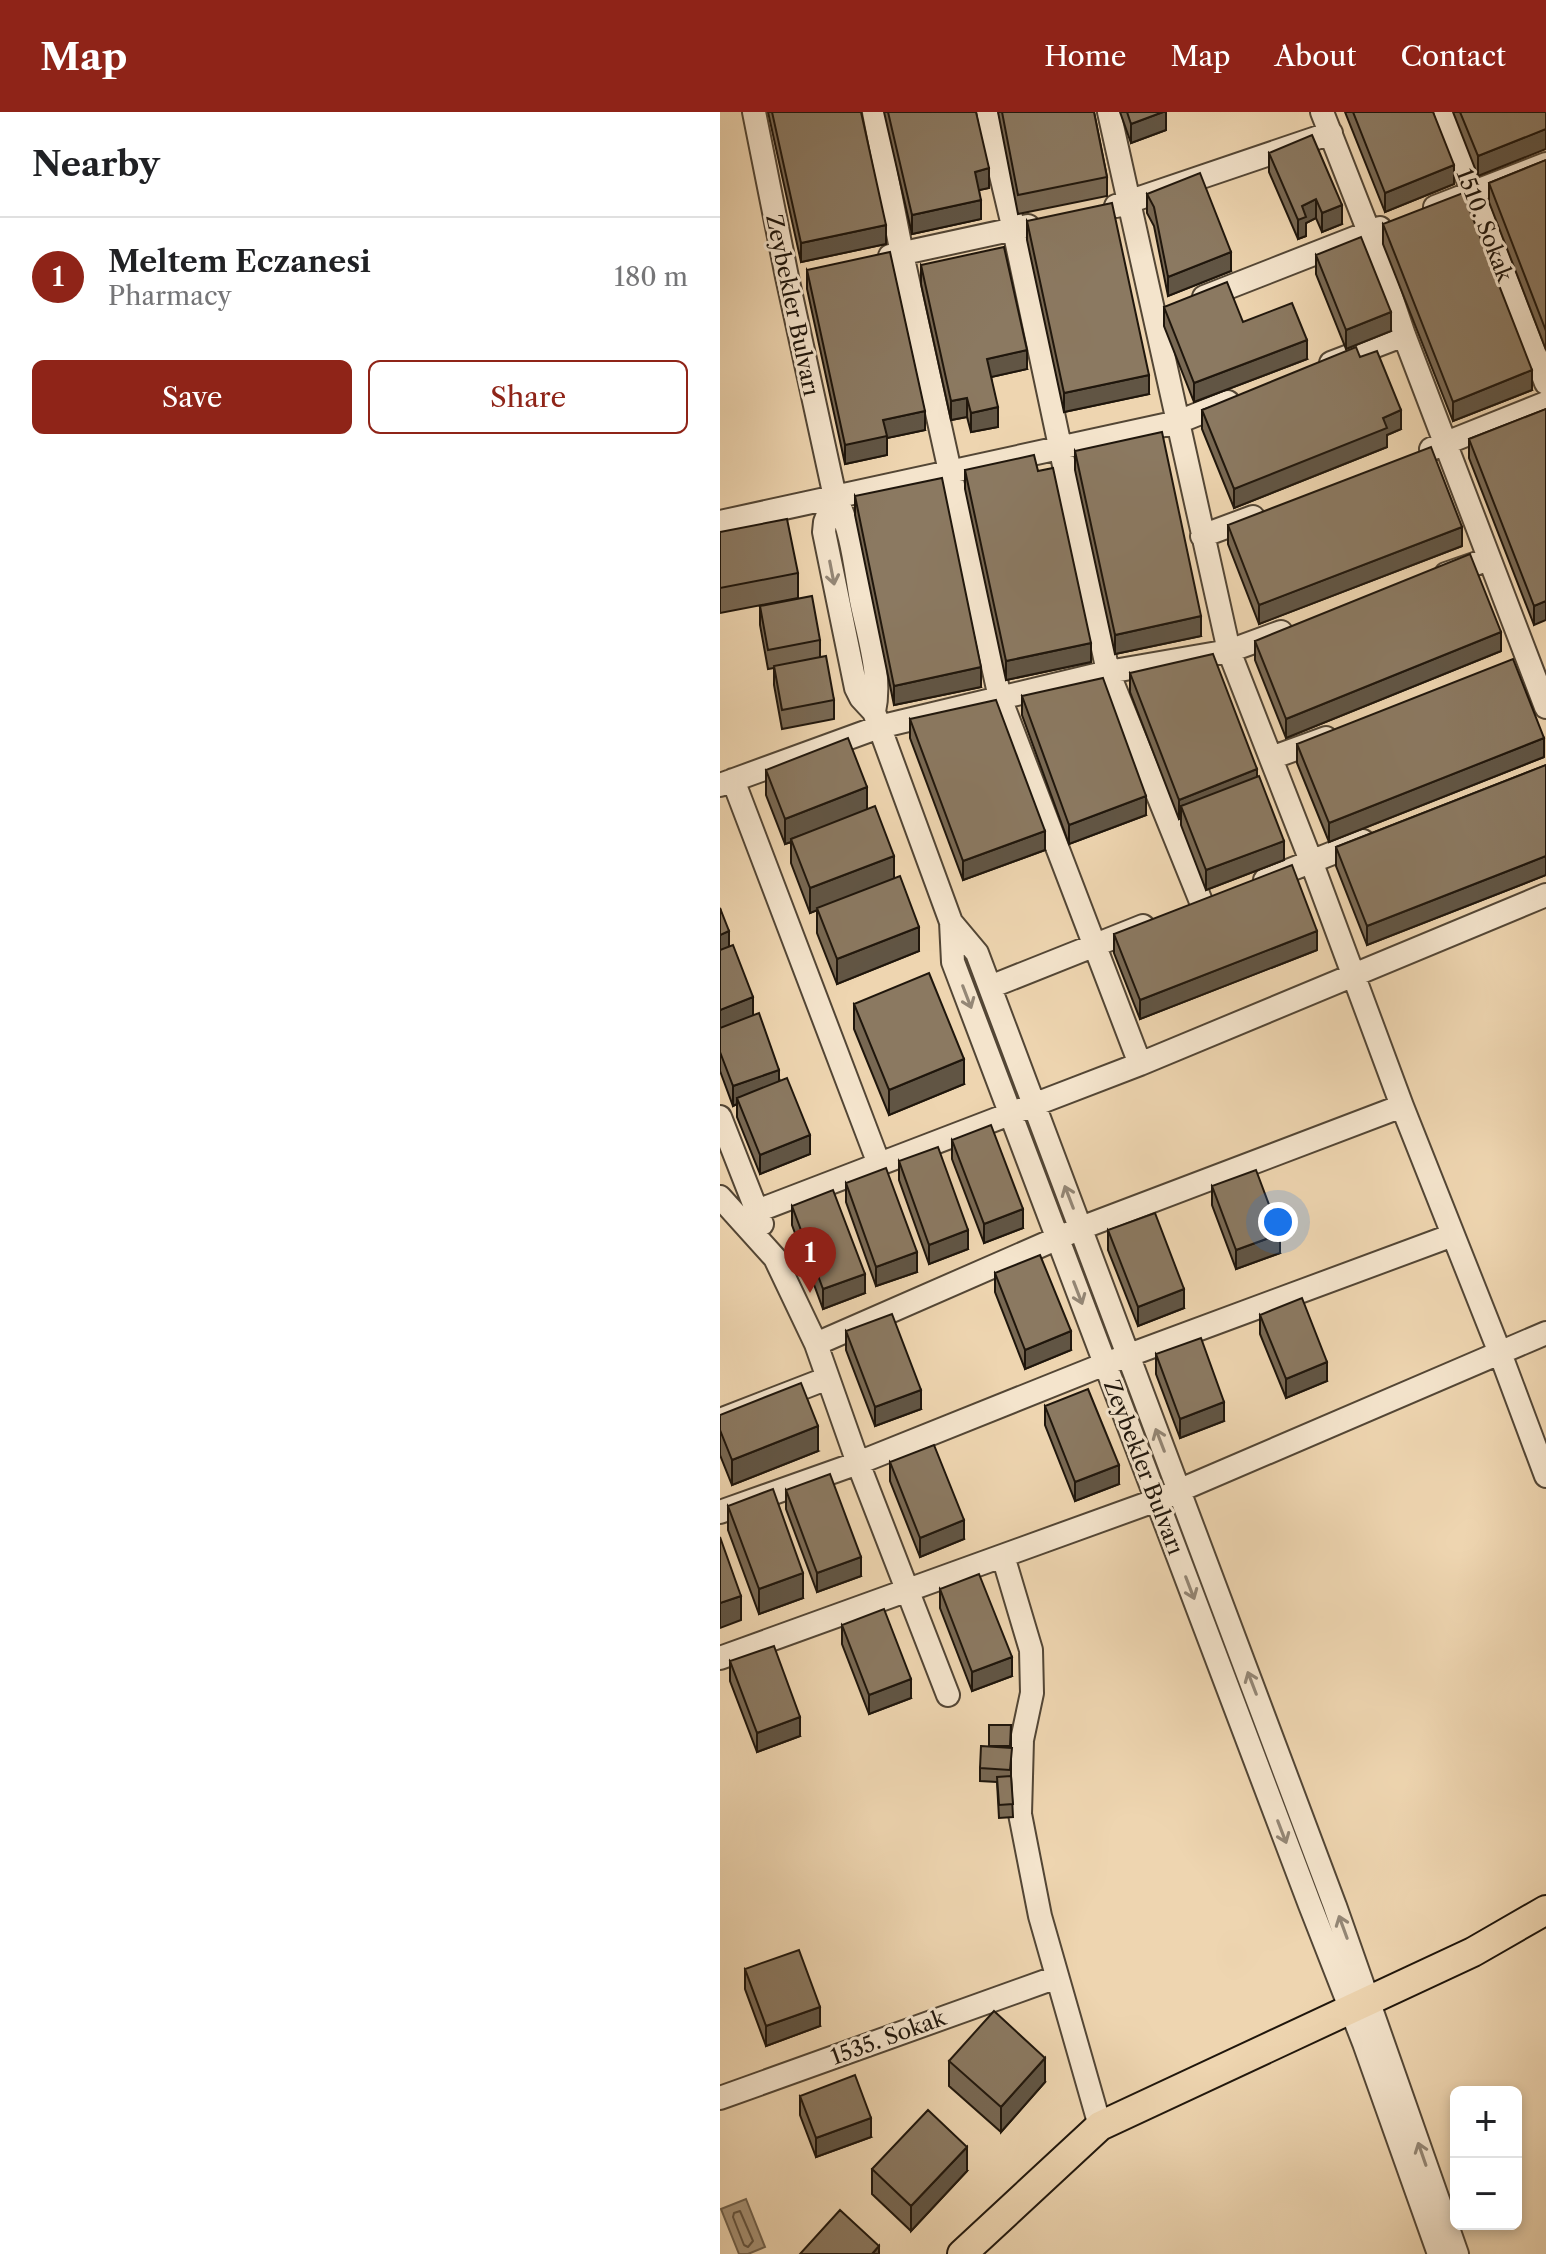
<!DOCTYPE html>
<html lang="en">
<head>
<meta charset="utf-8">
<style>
  body { margin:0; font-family:"Libre Caslon Text",serif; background:#f2f2f2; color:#202124 }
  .controls { position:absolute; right:24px; bottom:24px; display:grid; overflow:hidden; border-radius:12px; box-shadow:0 4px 12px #0003 }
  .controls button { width:72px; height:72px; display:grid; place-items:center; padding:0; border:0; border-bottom:2px solid #e0e0e0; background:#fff; color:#202124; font:40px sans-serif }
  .you { position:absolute; left:558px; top:1110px; width:28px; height:28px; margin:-20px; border:6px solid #fff; border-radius:50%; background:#1a73e8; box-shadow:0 0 0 12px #1a73e833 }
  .badge { display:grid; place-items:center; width:52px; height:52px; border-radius:50%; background:#8f2418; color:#fff; font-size:26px; font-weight:700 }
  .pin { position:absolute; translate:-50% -66px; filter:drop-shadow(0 2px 4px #0008) }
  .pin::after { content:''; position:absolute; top:42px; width:28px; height:24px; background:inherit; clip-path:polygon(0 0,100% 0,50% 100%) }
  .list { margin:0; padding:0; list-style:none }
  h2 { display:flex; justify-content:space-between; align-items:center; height:104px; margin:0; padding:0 32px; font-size:34px }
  h2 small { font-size:26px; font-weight:400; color:#757577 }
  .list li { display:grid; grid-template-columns:52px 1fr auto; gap:24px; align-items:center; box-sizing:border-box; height:120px; padding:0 32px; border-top:2px solid #e0e0e0 }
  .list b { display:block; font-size:30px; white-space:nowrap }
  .list p { margin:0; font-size:26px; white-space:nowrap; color:#757577 }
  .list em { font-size:26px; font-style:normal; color:#757577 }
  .actions { display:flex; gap:16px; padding:24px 32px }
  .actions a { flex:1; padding:18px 0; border:2px solid #8f2418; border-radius:12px; text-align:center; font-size:28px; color:#8f2418 }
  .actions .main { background:#8f2418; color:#fff }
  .map { position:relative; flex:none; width:826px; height:2142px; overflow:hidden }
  header { display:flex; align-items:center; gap:48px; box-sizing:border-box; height:112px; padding:0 40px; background:#8f2418; color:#fff }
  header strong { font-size:38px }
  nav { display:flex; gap:44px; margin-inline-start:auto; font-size:28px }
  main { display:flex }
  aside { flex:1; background:#fff }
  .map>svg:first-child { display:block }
</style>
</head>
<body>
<header>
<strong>Map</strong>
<nav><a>Home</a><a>Map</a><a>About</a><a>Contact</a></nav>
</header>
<main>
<aside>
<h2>Nearby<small></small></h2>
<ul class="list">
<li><span class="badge">1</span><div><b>Meltem Eczanesi</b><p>Pharmacy</p></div><em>180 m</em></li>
</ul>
<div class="actions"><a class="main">Save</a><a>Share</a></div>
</aside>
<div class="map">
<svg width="826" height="2142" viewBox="0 0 826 2142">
  <rect width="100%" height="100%" fill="#eed5b0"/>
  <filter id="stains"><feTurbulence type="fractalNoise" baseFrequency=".0025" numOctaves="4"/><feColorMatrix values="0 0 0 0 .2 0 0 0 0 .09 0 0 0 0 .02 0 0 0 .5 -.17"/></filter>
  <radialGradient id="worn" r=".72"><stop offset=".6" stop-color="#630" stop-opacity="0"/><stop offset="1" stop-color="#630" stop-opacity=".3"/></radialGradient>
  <!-- water -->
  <path fill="#a89478" stroke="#71624d" stroke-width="2" d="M26 2087 45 2135 28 2142H19L1 2097Z"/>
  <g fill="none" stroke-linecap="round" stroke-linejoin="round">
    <!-- shore -->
    <path stroke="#645542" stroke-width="2" d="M20 2099 33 2129 28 2135 24 2133 13 2105 14 2101Z"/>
    <defs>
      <path id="minor" d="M34 0 67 165 115 385C132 417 135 454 141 488 148 523 162 564 154 600
        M154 0 182 142 280 586 420 952
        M266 0 294 118 388 560 482 792
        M389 0 509 539 591 749 682 994 780 1241 826 1364
        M602 0 649 120 684 223 826 595
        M722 0 826 271
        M396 94 611 21
        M715 95 826 52
        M170 144 308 114
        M484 185 660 116
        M611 251 684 223
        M711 337 826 291
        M115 385 105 410 104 420 136 576 141 586 154 600 231 810 233 850 590 1793 644 1931 719 2142
        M0 410 458 310 508 290
        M482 424 533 405
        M726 462 769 447
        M551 646 606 626
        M13 668 159 1052
        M0 673 159 615 388 560 509 539 561 520
        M545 768 643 729
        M231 810 257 841 615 1794 737 2142
        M270 875 423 814
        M0 1005 42 1112
        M0 1085 55 1146 96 1232 138 1351 228 1583
        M37 1099 420 952 826 783
        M96 1232 361 1116 682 994
        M0 1308 108 1266
        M0 1400 138 1351 385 1252 733 1123
        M283 1444 311 1538 312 1581 302 1628 300 1702 320 1804 380 2014
        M0 1546 437 1388 826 1221
        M0 1986 337 1865"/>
      <path id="major" d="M242 2142 380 2014 753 1840 826 1798"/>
    </defs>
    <!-- minor casing -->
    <use href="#minor" stroke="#534635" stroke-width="26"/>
    <!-- major casing -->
    <use href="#major" stroke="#1f160c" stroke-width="32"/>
    <!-- minor -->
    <use href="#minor" stroke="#f4e4cc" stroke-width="22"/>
    <!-- major -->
    <use href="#major" stroke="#eed5b0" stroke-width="28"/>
  </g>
  <!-- wall -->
  <path fill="#786853" stroke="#1f160c" stroke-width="2" d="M48 0H141L166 132 81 150Z
    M164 0H256L269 76 259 78 261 107 192 122Z
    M278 0H374L387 65V84L298 102Z
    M400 0H446V18L411 31Z
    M625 0H713L734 72 665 100Z
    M733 0H826L758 64Z
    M549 41 622 112 602 120 596 106 586 111V124L578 127 549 60Z
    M826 48V238L769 90V71Z
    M427 82 511 159 448 184 434 114 427 101Z
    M307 109 429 282 344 300 307 128Z
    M663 112 812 278 733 309 663 132Z
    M596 143 671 219 626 237 596 162Z
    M201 153 307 257 271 265 278 315 251 320 247 305 231 308 201 172Z
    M87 158 205 318 167 326V343L125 352 87 177Z
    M444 195 523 210 587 247 474 290 444 214Z
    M640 245 681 317 667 323V335L514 396 482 317V298Z
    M826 297 814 513 749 346V327Z
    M355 339 481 524 395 542 355 358Z
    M245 358 318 359 371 550 286 568 245 377Z
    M135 384 261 575 174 593 135 403Z
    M508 413 742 434 539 512 508 432Z
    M0 420 78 461V486L0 501Z
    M40 494 100 528V545L114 588V607L62 617 54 573V556L48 557 40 513Z
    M535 529 781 539 566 626 535 548Z
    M410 561 537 664 564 748 486 778 461 713V706L459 707 410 580Z
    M302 584 426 703 349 732 302 603Z
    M190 607 325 738 243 768 190 626Z
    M577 632 824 645 609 730 577 651Z
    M826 653V763L647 833 616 754V735Z
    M46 658 147 697 174 767 199 839 117 872 97 821V798L90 801 71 751V730L65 732 46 683Z
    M0 796 9 834 33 903 90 1042 40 1062 17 1005V992L13 994 0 959Z
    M394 822 597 838 420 907 394 841Z
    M134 892 244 972 169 1003 134 917Z
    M232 1028 303 1116 264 1131 232 1047Z
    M179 1049 248 1137 209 1152 179 1068Z
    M126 1071 197 1160 156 1174 126 1090Z
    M492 1074 560 1141 516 1157 492 1093Z
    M72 1094 145 1181 103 1197 72 1113Z
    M388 1118 464 1196 418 1214 388 1138Z
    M275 1161 351 1238 305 1257 275 1180Z
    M540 1203 607 1269 566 1286 540 1222Z
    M126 1219 201 1297 155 1314 126 1238Z
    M436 1242 504 1309 460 1326 436 1262Z
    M325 1294 399 1372 355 1389 325 1313Z
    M0 1303 98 1339 12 1373 0 1343Z
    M170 1350 244 1427 200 1445 170 1369Z
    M66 1378 141 1464 97 1480 66 1397Z
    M8 1394 83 1486 39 1502 8 1418Z
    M220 1477 292 1564 252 1579 220 1496Z
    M122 1513 191 1586 149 1602 122 1532Z
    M10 1549 80 1624 37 1640 10 1569Z
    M269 1613H291V1664L293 1705 279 1706 277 1670 260 1669V1656L269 1635Z
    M25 1857 100 1914 46 1934 25 1877Z
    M229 1949 325 1970 281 2020 229 1974Z
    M80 1984 151 2025 96 2045 80 2003Z
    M152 2057 247 2059 191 2119 152 2082Z"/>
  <!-- shaded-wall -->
  <path fill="#615544" stroke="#1f160c" stroke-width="2" d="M443 0H446V18L411 31V12Z
    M826 17V37L758 64V44Z
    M734 53V72L665 100V81Z
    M269 56V76L255 79V60Z
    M596 87V106L586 111V124L578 127V108L582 94Z
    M261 88V107L192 122V103Z
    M622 93V112L602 120V101Z
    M166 113V132L81 150V131Z
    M511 140V159L448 184V165Z
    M671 200V219L626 237V218Z
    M587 228V247L474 290V271Z
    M307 238V257L267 266V247Z
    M812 258V278L733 309V290Z
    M429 263V282L344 300V281Z
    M247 286V305L231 308V289Z
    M278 295V315L251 320V301Z
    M681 298V317L667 323V335L514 396V377L663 306Z
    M205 299V318L167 326V343L125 352V333L163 308Z
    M742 415V434L539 512V493Z
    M826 489V508L814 513V494Z
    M481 504V524L395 542V523Z
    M781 520V539L566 626V607Z
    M371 531V550L286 568V549Z
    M261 555V575L174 593V574Z
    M824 626V645L609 730V711Z
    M537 657V676L461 694V706L459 707V688Z
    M147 675V700L71 727V730L65 732V707Z
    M426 684V703L349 732V713Z
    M325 719V738L243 768V749Z
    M564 729V748L486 778V758Z
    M174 744V768L90 801V776Z
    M826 744V763L647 833V814Z
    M199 815V839L117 872V847Z
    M9 819V838L0 842V823Z
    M597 819V838L420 907V888Z
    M33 885V904L0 917V898Z
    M244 947V972L169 1003V978Z
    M59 958V977L17 986V992L13 994V974Z
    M90 1023V1042L40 1062V1043Z
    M303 1097V1116L264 1131V1112Z
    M248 1118V1137L209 1152V1133Z
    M560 1122V1141L516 1157V1138Z
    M197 1140V1160L156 1174V1155Z
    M145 1162V1181L103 1197V1177Z
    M464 1177V1196L418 1214V1195Z
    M351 1219V1238L305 1257V1238Z
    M607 1250V1269L566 1286V1267Z
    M201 1278V1297L155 1314V1295Z
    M504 1290V1309L460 1326V1307Z
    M98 1314V1339L12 1373V1348Z
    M399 1353V1372L355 1389V1370Z
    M244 1408V1427L200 1445V1426Z
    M141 1445V1464L97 1480V1461Z
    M83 1461V1486L39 1502V1477Z
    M21 1484V1508L0 1516V1491Z
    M292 1545V1564L252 1579V1560Z
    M191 1567V1586L149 1602V1583Z
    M80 1605V1624L37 1640V1621Z
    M100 1895V1914L46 1934V1914Z
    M325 1946V1970L281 2020V1995Z
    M151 2006V2025L96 2045V2026Z
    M247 2035V2059L191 2119V2094Z
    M159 2134V2142H152Z"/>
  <!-- building -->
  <path fill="#8b7961" stroke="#1f160c" stroke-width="2" d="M52 0H141L166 113 81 131Z
    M168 0H256L269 56 255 60 261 88 192 103Z
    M282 0H374L387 65 298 83Z
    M407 0H443L411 12Z
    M633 0H713L734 53 665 81Z
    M740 0H826V17L758 44Z
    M592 23 622 93 602 101 596 87 582 94 586 105 578 108 549 41Z
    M826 48V219L769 71Z
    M480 61 511 140 448 165 434 95 427 82Z
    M743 81 812 258 733 290 663 112Z
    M392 91 429 263 344 281 307 109Z
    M641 125 671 200 626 218 596 143Z
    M284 135 307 238 267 247 278 295 251 301 247 286 231 289 201 153Z
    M170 140 205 299 163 308 167 324 125 333 87 158Z
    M507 170 523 210 572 191 587 228 474 271 444 195Z
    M636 235 640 245 657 239 681 298 663 306 667 316 514 377 482 298Z
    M826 297V489L814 494 749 327Z
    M442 320 481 504 395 523 355 339Z
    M711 335 742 415 539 493 508 413Z
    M314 343 318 359 333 356 371 531 286 549 245 358Z
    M222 366 261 555 174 574 135 384Z
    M67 407 78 461 0 476V420Z
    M750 442 781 520 566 607 535 529Z
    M92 484 100 528 48 538 40 494Z
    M493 542 537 657 459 688 410 561Z
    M106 544 114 588 62 598 54 554Z
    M793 547 824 626 609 711 577 632Z
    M383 566 426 684 349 713 302 584Z
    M276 588 325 719 243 749 190 607Z
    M128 626 147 675 65 707 46 658Z
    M826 653V744L647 814 616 735Z
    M539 664 564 729 486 758 461 694Z
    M155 694 174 744 90 776 71 727Z
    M572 753 597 819 420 888 394 822Z
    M180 764 199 815 117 847 97 796Z
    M0 796 9 819 0 823Z
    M13 833 33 885 0 898V838Z
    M209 861 244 947 169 978 134 892Z
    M39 901 59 958 13 974 0 940V916Z
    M67 966 90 1023 40 1043 17 986Z
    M271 1013 303 1097 264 1112 232 1028Z
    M218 1035 248 1118 209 1133 179 1049Z
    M166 1056 197 1140 156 1155 126 1071Z
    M536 1058 560 1122 516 1138 492 1074Z
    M113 1078 145 1162 103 1177 72 1094Z
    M435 1101 464 1177 418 1195 388 1118Z
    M320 1143 351 1219 305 1238 275 1161Z
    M582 1186 607 1250 566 1267 540 1203Z
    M172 1202 201 1278 155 1295 126 1219Z
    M481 1226 504 1290 460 1307 436 1242Z
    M81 1271 98 1314 12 1348 0 1318V1303Z
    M368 1277 399 1353 355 1370 325 1294Z
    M214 1333 244 1408 200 1426 170 1350Z
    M110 1362 141 1445 97 1461 66 1378Z
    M53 1377 83 1461 39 1477 8 1394Z
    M0 1425 21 1484 0 1491Z
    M259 1462 292 1545 252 1560 220 1477Z
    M164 1497 191 1567 149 1583 122 1513Z
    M54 1534 80 1605 37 1621 10 1549Z
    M269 1613H291L290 1634H269Z
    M261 1634 292 1636 290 1658 260 1656Z
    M291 1664 293 1692 279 1693 277 1665Z
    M79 1838 100 1895 46 1914 25 1857Z
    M274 1899 325 1946 281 1995 229 1949Z
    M135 1963 151 2006 96 2026 80 1984Z
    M208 1998 247 2035 191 2094 152 2057Z
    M120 2098 159 2134 152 2142H80Z"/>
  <!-- one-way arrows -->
  <defs><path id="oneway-shaft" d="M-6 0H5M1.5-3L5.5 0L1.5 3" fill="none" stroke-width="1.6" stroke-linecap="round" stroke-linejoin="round" transform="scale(2)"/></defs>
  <g stroke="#948776">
    <use href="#oneway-shaft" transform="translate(112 461) rotate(79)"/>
    <use href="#oneway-shaft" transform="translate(247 885) rotate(69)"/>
    <use href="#oneway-shaft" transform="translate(349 1085) rotate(-111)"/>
    <use href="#oneway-shaft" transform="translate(358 1181) rotate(69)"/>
    <use href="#oneway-shaft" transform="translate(440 1328) rotate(-111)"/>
    <use href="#oneway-shaft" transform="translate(470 1476) rotate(69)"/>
    <use href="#oneway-shaft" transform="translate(532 1571) rotate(-111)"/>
    <use href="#oneway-shaft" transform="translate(562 1720) rotate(69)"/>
    <use href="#oneway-shaft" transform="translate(623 1815) rotate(-110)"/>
    <use href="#oneway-shaft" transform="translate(702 2042) rotate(-109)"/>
  </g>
  <g text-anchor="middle" stroke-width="6" stroke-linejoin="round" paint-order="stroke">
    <!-- street labels -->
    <g font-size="22" fill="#1f160c" stroke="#f4e4cc">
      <text transform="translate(765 113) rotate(69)" y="8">1510. Sokak</text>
      <text transform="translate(73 193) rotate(78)" y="8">Zeybekler Bulvarı</text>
      <text transform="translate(424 1355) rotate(69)" y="8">Zeybekler Bulvarı</text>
      <text transform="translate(168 1925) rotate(-20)" y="8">1535. Sokak</text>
    </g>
  </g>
  <rect width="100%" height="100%" filter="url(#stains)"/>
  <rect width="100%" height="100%" fill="url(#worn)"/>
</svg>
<div class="controls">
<button>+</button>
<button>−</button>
</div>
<div class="you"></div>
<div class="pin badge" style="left:90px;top:1181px">1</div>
</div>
</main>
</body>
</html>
